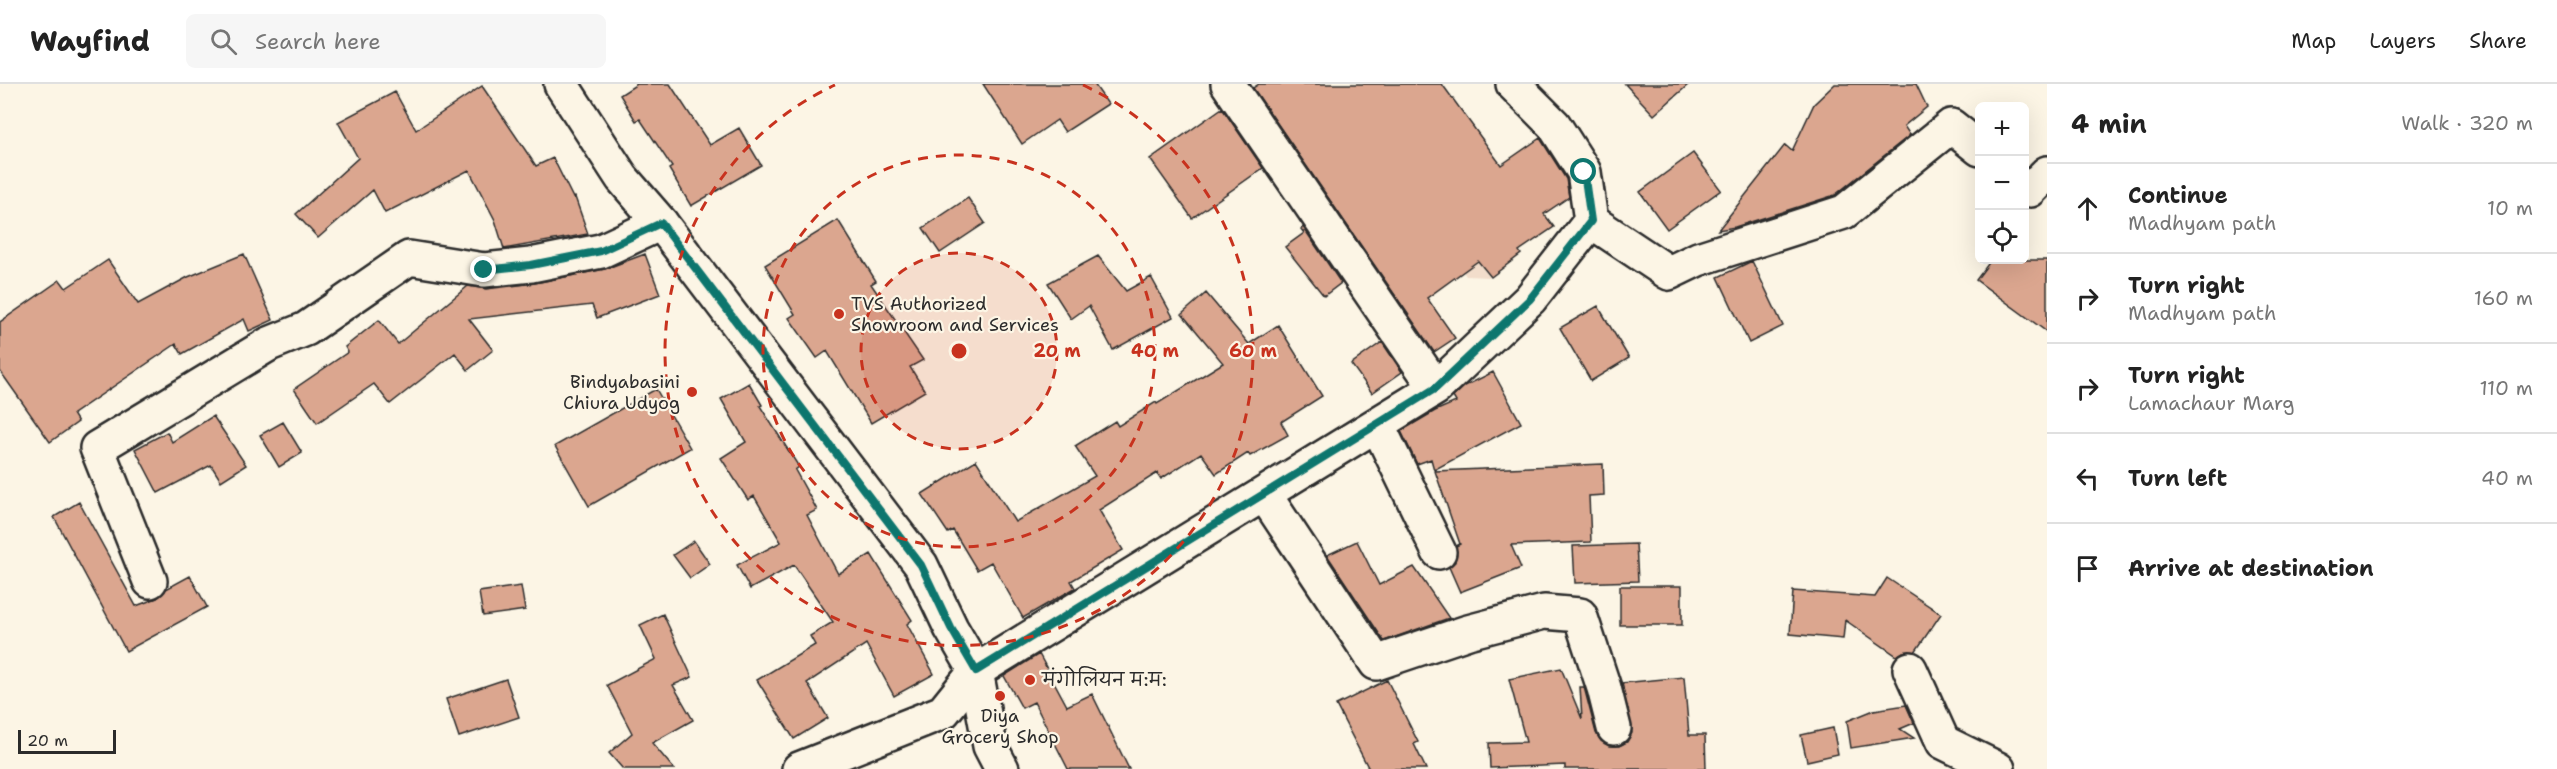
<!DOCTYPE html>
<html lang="en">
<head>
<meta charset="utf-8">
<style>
  body { margin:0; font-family:"Shantell Sans","Playpen Sans Deva",sans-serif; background:#f6f6f6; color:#222 }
  .controls { position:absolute; right:18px; top:18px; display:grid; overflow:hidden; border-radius:9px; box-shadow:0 6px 24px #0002 }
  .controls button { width:54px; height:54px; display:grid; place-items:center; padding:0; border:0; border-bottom:2px solid #e0e0e0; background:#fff; color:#222; font:30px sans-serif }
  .scale { position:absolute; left:18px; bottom:15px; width:98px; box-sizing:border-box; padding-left:6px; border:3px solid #2b2b2b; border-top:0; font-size:16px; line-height:21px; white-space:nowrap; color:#2b2b2b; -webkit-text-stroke:4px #fcf5e5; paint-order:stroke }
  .stop { position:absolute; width:18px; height:18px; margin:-14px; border:4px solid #0f766e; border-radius:50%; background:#fff }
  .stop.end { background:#0f766e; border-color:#fff; box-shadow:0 2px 6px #0008 }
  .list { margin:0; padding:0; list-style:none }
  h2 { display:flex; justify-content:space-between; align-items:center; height:78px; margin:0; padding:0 24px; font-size:26px }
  h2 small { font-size:20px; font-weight:400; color:#767676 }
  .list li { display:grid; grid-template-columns:39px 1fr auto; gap:18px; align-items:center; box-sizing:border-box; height:90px; padding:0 24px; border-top:2px solid #e0e0e0 }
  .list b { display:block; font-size:22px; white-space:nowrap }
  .list p { margin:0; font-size:20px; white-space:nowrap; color:#767676 }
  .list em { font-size:20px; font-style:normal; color:#767676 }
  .icon { flex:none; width:33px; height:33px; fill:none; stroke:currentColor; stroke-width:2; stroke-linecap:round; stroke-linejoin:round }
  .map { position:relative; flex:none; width:2047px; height:685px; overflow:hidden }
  header { display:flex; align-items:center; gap:36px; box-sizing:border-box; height:84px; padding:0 30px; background:#fff; border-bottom:2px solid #e0e0e0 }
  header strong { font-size:28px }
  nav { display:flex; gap:33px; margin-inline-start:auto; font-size:21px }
  .search { width:420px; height:54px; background:#f6f6f6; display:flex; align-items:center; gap:15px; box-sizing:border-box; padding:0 21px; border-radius:9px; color:#767676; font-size:22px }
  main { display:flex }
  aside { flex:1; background:#fff }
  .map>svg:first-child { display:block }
</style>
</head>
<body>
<header>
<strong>Wayfind</strong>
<div class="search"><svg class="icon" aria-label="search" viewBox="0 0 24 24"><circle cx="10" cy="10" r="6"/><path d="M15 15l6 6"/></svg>Search here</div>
<nav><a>Map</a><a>Layers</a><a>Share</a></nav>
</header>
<main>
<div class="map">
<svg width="2047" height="685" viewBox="0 0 2047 685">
  <rect width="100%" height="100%" fill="#fcf5e5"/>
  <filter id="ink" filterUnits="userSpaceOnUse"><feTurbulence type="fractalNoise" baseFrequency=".0167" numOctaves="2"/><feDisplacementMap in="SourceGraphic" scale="12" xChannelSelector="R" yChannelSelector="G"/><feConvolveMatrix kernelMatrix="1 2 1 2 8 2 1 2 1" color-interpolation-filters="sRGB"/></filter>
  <g filter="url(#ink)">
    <!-- built -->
    <path fill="#f2ddcb" d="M1447 139 1490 193 1466 192 1450 168Z"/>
    <!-- building -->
    <path fill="#dba68f" stroke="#2b2b2b" stroke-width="1.5" d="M637 0H670L710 61 739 44 761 81 691 122 669 85 672 83 640 35 636 37 620 11Z
      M983 0H1094L1108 20 1065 48 1057 36 1022 60Z
      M1259 0H1442L1501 81 1540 54 1566 95 1569 113 1544 130 1554 143 1519 167 1521 170 1491 193 1478 177 1427 214 1455 254 1434 268 1253 4Z
      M1625 0H1689L1654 31Z
      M1835 0H1916L1927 23 1904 42 1910 51 1835 111 1735 143 1718 146 1785 61 1792 67 1814 20Z
      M482 2 536 82 553 74 573 114 575 113 588 150 504 165 495 136 469 86 385 129 373 106 318 154 296 130 358 74 338 38 395 8 416 46Z
      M1222 24 1263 84 1192 134 1150 75Z
      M1693 69 1721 106 1667 145 1640 108Z
      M968 114 985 139 940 169 923 144Z
      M838 136 876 197 871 200 923 276 910 283 925 307 871 339 827 267 817 274 789 234 795 230 765 181Z
      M1303 143 1341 199 1324 212 1285 163 1304 149 1301 145Z
      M244 170 273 236 249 247 244 235 182 270 176 260 73 330 78 338 50 358 0 287V238L60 196 66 204 108 176 138 220 188 193Z
      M645 170 660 210 597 234 592 221 469 235 493 266 468 286 455 269 390 320 374 300 317 339 294 305 348 268 345 263 379 236 398 260 468 202 486 205 535 199 605 185Z
      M1098 172 1126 207 1151 193 1173 233 1113 266 1089 222 1071 235 1048 199Z
      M1991 176H2047V248L1976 196Z
      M1752 177 1783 242 1749 259 1718 193Z
      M1206 209 1249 260 1278 241 1322 312 1281 338 1288 351 1250 372 1248 369 1216 390 1201 369 1161 395 1157 389 1099 426 1123 466 1071 497 1075 504 1023 534 991 478 977 486 953 446 948 449 922 410 976 376 1015 438 1095 392 1075 362 1115 337 1118 342 1156 318 1157 320 1223 279 1182 230Z
      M1598 222 1629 274 1591 297 1560 244Z
      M1382 258 1402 288 1372 309 1351 280Z
      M1493 288 1521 339 1434 386 1431 375 1417 380 1401 347 1435 327 1456 318 1453 313 1465 302Z
      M749 299 762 321 760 322 799 383 795 386 817 426 807 431 838 490 871 470 912 536 907 540 934 590 894 612 866 560 807 599 828 634 794 655 757 596 815 561 810 552 833 538 794 481 750 505 737 481 781 458 754 412 748 416 721 374 746 358 721 315Z
      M656 305 690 364 589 422 555 362Z
      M213 332 246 381 221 397 211 381 158 409 135 365 167 348 172 358Z
      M283 338 302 369 279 383 260 351Z
      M1603 380 1604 411 1589 412 1591 458 1511 461 1521 484 1460 508 1449 483 1455 478 1456 462 1460 460 1435 387Z
      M79 418 136 522 157 514 166 505 190 492 207 523 126 567 54 433Z
      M694 457 710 480 690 494 673 471Z
      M1357 457 1379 501 1414 483 1449 534 1384 557 1327 471Z
      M1636 460 1638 497 1575 499 1573 462Z
      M1887 494 1941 530 1915 568H1903L1897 572 1845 536 1843 555 1790 550 1793 507 1875 513Z
      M521 502 525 526 483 532 479 508Z
      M1620 502H1682V541H1620Z
      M663 530 692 593 673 601 693 636 652 659 674 685H623L609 669 632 649 607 601 656 575 640 541Z
      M1039 570 1067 622 1092 610 1129 685H1068L1034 618 1022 624 1004 592Z
      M1561 584 1582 635 1580 603H1584L1596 649 1601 657 1609 662H1619L1627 658 1632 649 1622 599 1684 593 1689 651H1705L1706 685H1565V681L1490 684 1489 659 1526 658 1509 595Z
      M506 595 519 633 459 653 446 615Z
      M1387 596 1418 658 1414 660 1426 685H1369L1336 621Z
      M1906 621 1914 639 1900 645 1914 654 1851 664 1847 637 1874 626Z
      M1833 644 1838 670 1807 677 1801 651Z"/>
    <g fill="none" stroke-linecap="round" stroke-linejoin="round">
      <defs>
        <path id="minor" d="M1228 0 1436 304
          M2024 102 2030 106 2047 89
          M1591 137 1669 189 1698 175 1844 128 1951 42 1980 65
          M1377 340 1439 468
          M1264 410 1376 579 1468 548 1544 528 1580 531 1604 604 1614 644
          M150 497 97 364 269 260 306 245 409 174 484 186 531 181 601 167 661 139
          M1910 585 1943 658 1998 685
          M799 685 943 628 976 587 1436 304 1530 215 1591 137 1584 88 1554 41 1513 0"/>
        <path id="major" d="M561 0 622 94 661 139 921 481 951 544 976 587 990 662 1002 685"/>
      </defs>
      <!-- minor casing -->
      <use href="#minor" stroke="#2b2b2b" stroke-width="38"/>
      <!-- major casing -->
      <use href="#major" stroke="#2b2b2b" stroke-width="38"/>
      <!-- minor -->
      <use href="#minor" stroke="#fcf5e5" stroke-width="33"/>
      <!-- major -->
      <use href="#major" stroke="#fcf5e5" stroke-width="33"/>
    </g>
  </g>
  <g fill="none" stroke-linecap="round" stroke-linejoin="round" filter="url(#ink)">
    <!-- route -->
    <path stroke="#0f766e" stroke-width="8" d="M484 186 531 181 601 167 661 139 921 481 951 544 976 587 1436 304 1530 215 1591 137 1584 88"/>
  </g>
  <!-- distance rings -->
  <circle cx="959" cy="267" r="98" fill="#c8321e" fill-opacity=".12"/>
  <g fill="none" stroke="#c8321e" stroke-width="3" stroke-dasharray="10 8">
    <circle cx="959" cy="267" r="98"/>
    <circle cx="959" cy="267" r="196"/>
    <path d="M1083 1A294 294 0 1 1 835 1"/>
  </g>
  <!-- markers -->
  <g fill="#c8321e" stroke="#fcf5e5" stroke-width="2">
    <circle cx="839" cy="230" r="6"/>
    <circle cx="692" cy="308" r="6"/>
    <circle cx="1030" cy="596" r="6"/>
    <circle cx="1000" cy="612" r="6"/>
  </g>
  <g text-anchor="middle" stroke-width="4.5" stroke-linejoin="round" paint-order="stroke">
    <!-- poi labels -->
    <g font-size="18" fill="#2b2b2b" stroke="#fcf5e5" text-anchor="start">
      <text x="851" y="226">TVS Authorized<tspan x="851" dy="21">Showroom and Services</tspan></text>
      <text x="680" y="304" text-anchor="end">Bindyabasini<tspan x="680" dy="21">Chiura Udyog</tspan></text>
      <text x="1042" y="602">मंगोलियन म:म:</text>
      <text x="1000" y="638" text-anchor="middle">Diya<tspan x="1000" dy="21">Grocery Shop</tspan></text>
    </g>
  </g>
  <circle cx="959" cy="267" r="9" fill="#c8321e" stroke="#fcf5e5" stroke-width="3"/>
  <g font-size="18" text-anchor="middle" font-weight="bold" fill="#c8321e" stroke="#fcf5e5" stroke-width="4.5" stroke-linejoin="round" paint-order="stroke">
    <text x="1057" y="273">20 m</text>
    <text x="1155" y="273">40 m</text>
    <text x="1253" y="273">60 m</text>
  </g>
</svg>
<div class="controls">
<button>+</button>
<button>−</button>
<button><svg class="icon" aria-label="locate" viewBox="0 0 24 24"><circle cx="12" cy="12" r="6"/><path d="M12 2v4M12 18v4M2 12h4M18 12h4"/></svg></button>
</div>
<div class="scale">20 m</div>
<div class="stop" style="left:1584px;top:88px"></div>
<div class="stop end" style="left:484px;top:186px"></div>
</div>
<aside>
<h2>4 min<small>Walk · 320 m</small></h2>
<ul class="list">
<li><svg class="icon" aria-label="ahead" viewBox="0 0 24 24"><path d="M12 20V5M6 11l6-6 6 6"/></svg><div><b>Continue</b><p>Madhyam path</p></div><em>10 m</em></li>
<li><svg class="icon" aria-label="right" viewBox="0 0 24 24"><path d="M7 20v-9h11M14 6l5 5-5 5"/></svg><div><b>Turn right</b><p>Madhyam path</p></div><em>160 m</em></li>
<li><svg class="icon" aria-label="right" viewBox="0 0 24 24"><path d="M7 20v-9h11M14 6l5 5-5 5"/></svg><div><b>Turn right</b><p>Lamachaur Marg</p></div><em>110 m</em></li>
<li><svg class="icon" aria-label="left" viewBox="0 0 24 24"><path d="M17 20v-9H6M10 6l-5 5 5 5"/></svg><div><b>Turn left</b></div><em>40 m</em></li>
<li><svg class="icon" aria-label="arrive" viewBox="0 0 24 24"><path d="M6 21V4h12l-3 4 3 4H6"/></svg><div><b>Arrive at destination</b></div></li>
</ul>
</aside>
</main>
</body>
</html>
